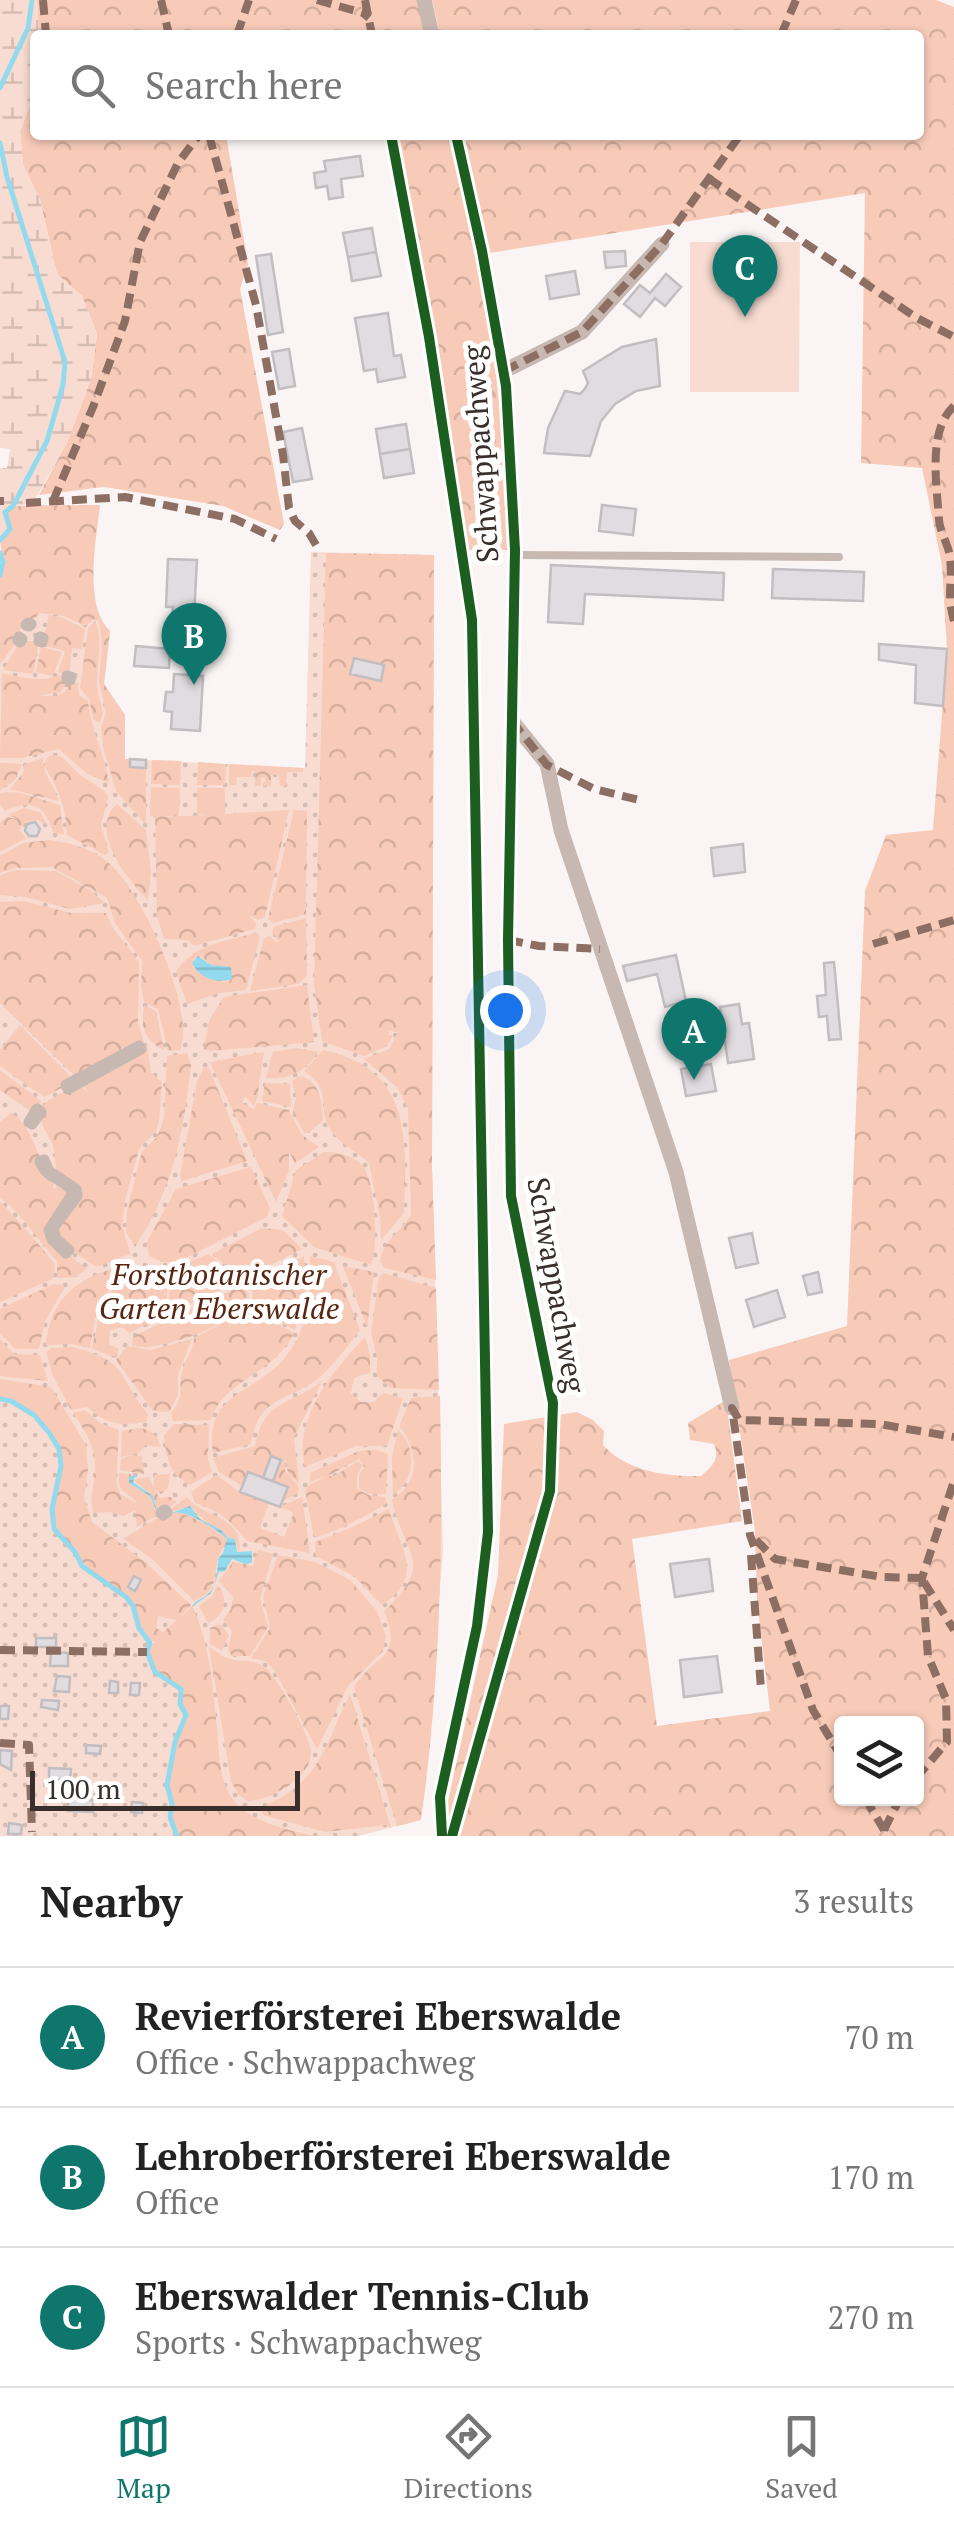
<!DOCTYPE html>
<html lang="en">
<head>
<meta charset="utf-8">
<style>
  body { margin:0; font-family:"PT Serif",serif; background:#f6f6f6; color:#222 }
  .controls { position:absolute; right:30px; bottom:30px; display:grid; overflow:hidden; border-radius:10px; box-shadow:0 2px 8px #0004 }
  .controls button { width:90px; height:90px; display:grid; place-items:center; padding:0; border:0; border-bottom:2px solid #e0e0e0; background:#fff; color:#222; font:50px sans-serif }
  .scale { position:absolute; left:30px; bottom:25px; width:270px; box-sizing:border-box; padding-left:10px; border:5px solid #382e2b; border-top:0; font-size:28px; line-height:35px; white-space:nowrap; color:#382e2b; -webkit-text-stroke:8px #fff; paint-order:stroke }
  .you { position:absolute; left:505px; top:1010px; width:35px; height:35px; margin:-25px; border:8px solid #fff; border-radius:50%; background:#1a73e8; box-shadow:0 0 0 15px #1a73e833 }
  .badge { display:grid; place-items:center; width:65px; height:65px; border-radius:50%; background:#0f766e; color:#fff; font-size:32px; font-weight:700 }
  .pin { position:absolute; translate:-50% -82px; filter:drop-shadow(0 2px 5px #0008) }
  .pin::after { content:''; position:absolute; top:52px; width:35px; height:30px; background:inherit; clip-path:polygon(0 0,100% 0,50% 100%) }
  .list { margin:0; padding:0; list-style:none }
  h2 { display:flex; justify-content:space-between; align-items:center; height:130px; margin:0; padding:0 40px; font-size:42px }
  h2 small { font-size:32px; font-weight:400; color:#767676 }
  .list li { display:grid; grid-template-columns:65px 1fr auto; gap:30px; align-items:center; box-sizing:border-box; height:140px; padding:0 40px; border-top:2px solid #e0e0e0 }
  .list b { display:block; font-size:38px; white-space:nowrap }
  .list p { margin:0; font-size:32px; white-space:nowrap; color:#767676 }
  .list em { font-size:32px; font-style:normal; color:#767676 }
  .icon { flex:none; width:55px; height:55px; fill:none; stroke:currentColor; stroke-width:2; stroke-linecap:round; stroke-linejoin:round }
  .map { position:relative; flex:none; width:954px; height:1836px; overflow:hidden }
  .search { position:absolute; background:#fff; box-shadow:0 2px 8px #0004; left:30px; right:30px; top:30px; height:110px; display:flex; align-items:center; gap:25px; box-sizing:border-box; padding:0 35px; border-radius:10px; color:#767676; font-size:38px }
  .sheet { height:550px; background:#fff }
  nav { display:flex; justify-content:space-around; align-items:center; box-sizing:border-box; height:140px; border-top:2px solid #e0e0e0; background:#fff; font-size:28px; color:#767676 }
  nav a { display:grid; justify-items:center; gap:5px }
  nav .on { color:#0f766e }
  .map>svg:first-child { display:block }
</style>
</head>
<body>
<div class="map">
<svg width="954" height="1836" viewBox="0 0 954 1836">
  <defs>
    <pattern id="grass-dots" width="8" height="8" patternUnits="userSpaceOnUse" patternTransform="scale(2.5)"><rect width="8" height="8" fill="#f8dcd1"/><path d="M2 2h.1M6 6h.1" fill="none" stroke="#d5bdb4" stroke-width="1.8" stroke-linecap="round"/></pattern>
    <pattern id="forest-crowns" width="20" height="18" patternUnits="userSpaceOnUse" patternTransform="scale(2.5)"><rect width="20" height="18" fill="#f8cab8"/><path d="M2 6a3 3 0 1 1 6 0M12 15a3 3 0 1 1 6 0" fill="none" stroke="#d5ae9e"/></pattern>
    <pattern id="wetland-marsh" width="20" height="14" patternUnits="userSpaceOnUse" patternTransform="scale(2.5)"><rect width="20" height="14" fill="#f8dcd1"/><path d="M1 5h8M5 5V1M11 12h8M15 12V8" fill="none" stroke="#d5bdb4"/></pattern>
    <pattern id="water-rules" width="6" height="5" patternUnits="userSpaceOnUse" patternTransform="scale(2.5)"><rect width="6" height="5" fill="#93daee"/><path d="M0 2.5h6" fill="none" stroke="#80bbcc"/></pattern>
  </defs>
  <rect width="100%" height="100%" fill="#faf5f4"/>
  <!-- grass -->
  <path fill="url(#grass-dots)" d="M100 505C96 540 83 605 110 631L104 684 125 715V759L305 768 311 552 434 555 432 1167 443 1552 421 1820 358 1836H0V574L3 564 0 540 9 531 5 513 13 506Z"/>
  <!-- forest -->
  <path fill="url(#forest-crowns)" fill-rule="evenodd" d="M37 0H418L427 35H39Z
    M432 0H936L954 7V1836H450L445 1815 498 1575 504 1424 577 1412 593 1420 604 1431 603 1445C626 1471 667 1477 701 1476 713 1465 720 1460 714 1444L690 1440 688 1423 726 1400 742 1521 632 1539 657 1726 770 1711 757 1600 755 1531 729 1360 847 1326 865 891 886 835 933 830 947 649 942 565 922 468 861 463 865 193 490 253 464 135H919V35H440ZM842 1724H916V1798H842Z
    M35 92V135H226L248 264 240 289 284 524 280 530 223 506 104 487 39 495 68 440 91 379 97 334 82 296 57 274 40 200 23 165 20 131Z
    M391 135H450L490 323 503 436 508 550H463L429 337Z
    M100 505C96 540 83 605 110 631L104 684 125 715V759H130L131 767 146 768V825L116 791 104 751 101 728 106 712 99 682 102 644 99 621 94 619 85 626 64 616 39 613 27 624 25 617 16 643 0 664V575L3 562 0 540 11 526 4 516 5 511 13 506Z
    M326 553 434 555 432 1167 436 1280 385 1268 380 1262C383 1240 401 1233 411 1214L408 1109 398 1088 364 1059 389 1049 398 1032 389 1031V1035H393L387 1046 364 1056 322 1041 314 984Z
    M49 615 61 617 85 629 82 649 72 648 69 677 58 672 65 651 42 645Z
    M95 621C105 642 94 669 98 693 101 705 106 712 99 723L93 719 89 699 80 688 88 628Z
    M20 641H39L33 674 3 670Z
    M41 647 62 652 53 676 36 672Z
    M2 673C19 677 44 683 59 675L68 679 61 692 38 696H57L65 692 69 680 78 683 79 695 88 701C90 728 105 755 109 783L86 773 59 749 22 758H0Z
    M55 755 62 757 80 775 105 791 108 797 101 825 109 852 105 855 67 835C66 808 59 788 44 766L48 756Z
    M43 758C42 774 54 785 59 801L10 789 23 773 24 765Z
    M152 760 181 761 180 785 151 784Z
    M198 762 226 764 225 785H197Z
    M0 763 22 764 14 781 0 790Z
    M229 764 303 768V772H287L286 786H280L279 775H271V786H263L266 777 261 778V786H255L256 772 252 771 251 777H237L236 785H229Z
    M151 787 180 788 179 815 159 817 210 815 197 814V788H225V814L289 810 265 917 259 920 250 916 256 923 255 929 194 946 188 940 164 939 157 916 155 816H150Z
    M6 792 21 793 60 805 64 835 53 832C45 805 32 799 5 811L0 804V794Z
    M117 804 146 830 151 872 148 900C128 880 87 830 117 804Z
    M24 808 40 812 47 825 38 820 26 822 19 830 26 838 0 852V823L6 817 18 819 8 815Z
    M294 810 307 811 306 914 273 923 268 919Z
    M48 840C72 843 95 849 112 866 142 893 197 1013 180 1050L168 1051 158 1009 144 1002 141 986 142 961 115 923 107 898 52 867 15 868 0 873V856L23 843Z
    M15 870 56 871 90 890 105 903 70 909 25 897 0 895V875Z
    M24 901 71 913H106L113 928 139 962 138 1023 144 1042 78 1079 0 1003V902Z
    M306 918 307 976 298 984 250 991 264 938 270 936 277 943 279 940 272 933 274 927Z
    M256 933 260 936 246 990 219 993 187 1004 176 972C194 944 225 941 256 933ZM201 956 211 965 225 967 230 981 223 982 193 968V960Z
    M307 985 314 1042 211 1051 204 1049 209 1021 224 997Z
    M144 1005 156 1011 164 1050C144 1040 141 1027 144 1005Z
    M20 1025 75 1081 44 1097 0 1066V1050Z
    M147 1045 151 1073 162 1082 159 1122 156 1131 139 1149 125 1201 122 1225 130 1254 97 1267 72 1251 53 1234 77 1196 57 1176 53 1145 38 1116 46 1102 78 1083 90 1095 81 1082Z
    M297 1048 318 1052C306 1072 288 1080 266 1078L273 1052Z
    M323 1050C412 1069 407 1138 404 1213L381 1240 380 1217 369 1163C356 1150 339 1145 329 1127 317 1107 334 1092 304 1071Z
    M264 1052 257 1099 254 1106 245 1096 242 1103 254 1109 257 1103 289 1110 302 1135 319 1147 295 1163 289 1152V1171L276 1202 210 1062Z
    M187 1053 191 1065C183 1135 174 1187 135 1247L126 1232 127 1210 142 1151 157 1137 164 1118 167 1056Z
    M204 1067 209 1068 247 1161 182 1181 180 1176 197 1081Z
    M0 1070 41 1101 35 1114 0 1090Z
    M299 1076C319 1079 323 1102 323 1120L309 1133H304L293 1112 296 1097 292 1081Z
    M265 1083 290 1084 291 1107 262 1101Z
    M11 1113C36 1128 34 1159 54 1178L53 1188H56L57 1180 70 1187 52 1221 67 1253 87 1269 75 1277 57 1278V1261C38 1241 22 1214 0 1197V1122Z
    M324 1152C336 1152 352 1155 361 1164 376 1179 379 1247 371 1265L314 1247 282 1216 296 1170Z
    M251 1167 270 1208 267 1217 178 1262H162L149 1256 147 1242 176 1189Z
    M0 1202C6 1206 52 1259 54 1263 56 1270 54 1273 52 1279L0 1302Z
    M262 1228 283 1230 302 1249 243 1279 212 1254Z
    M209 1254 239 1281 166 1315 170 1289 167 1271Z
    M304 1256 306 1289 295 1330 272 1318H233L251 1305 253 1293 248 1283Z
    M310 1256 334 1262 360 1330C348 1345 337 1361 323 1374 293 1403 259 1391 251 1444L213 1453C204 1393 254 1394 283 1360 309 1330 312 1291 310 1256Z
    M343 1266 374 1272 367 1327Z
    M127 1268 161 1271C170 1285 169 1305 159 1318L129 1333 122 1327 110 1331 109 1344 119 1349 115 1358 92 1348 102 1304Z
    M113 1269H118L119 1272 96 1313 90 1348 71 1344 46 1345C49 1303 74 1279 113 1269Z
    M383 1273 436 1288 439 1390 390 1388 377 1376V1358L371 1332 379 1277Z
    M54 1284 64 1285V1289L45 1321 39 1349H15L0 1333V1309Z
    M242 1285 249 1294C243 1323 159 1353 132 1346L133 1337 138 1334Z
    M227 1321H272L294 1333C274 1375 223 1379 211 1420L173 1421 171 1414C187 1390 177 1392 182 1372 185 1359 193 1351 194 1338Z
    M365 1337 370 1355V1373L355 1377 350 1393 361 1402H374L383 1393 403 1398 387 1446H356L305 1467C293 1418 333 1371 365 1337Z
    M0 1339 14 1354 40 1355 48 1381 0 1376Z
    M192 1339 178 1374V1395L169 1412 153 1411 116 1360 127 1346 150 1350Z
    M72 1347C130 1361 116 1375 148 1414L146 1422C120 1426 107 1425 87 1407L71 1410 53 1376 46 1352 51 1348Z
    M0 1379 51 1387 86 1445 88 1470 84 1497 92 1522 145 1562 191 1605 177 1620 158 1616 156 1628 163 1632 192 1607C210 1641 213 1690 217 1729 219 1750 219 1779 231 1797 248 1822 288 1830 315 1836H177L170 1817 172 1804 167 1785 175 1742 186 1715 180 1704 181 1689 155 1672 147 1652 155 1641H149C139 1626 136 1608 123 1595 111 1583 90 1577 80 1564 75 1558 73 1551 68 1545 63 1539 56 1534 53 1527 47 1510 59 1492 61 1475 64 1441 34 1404 0 1399Z
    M322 1381 294 1438 299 1483 288 1474 285 1455V1471L299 1487 298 1493 283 1501 288 1487 273 1481 281 1461 271 1456 263 1478 248 1472 242 1486 219 1472 213 1458 255 1446C264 1399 290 1406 322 1381Z
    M440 1396C443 1538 441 1680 421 1820L397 1826 354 1687C376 1652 404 1661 384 1611 438 1561 402 1554 392 1499 421 1483 419 1450 399 1426L411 1398Z
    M85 1410 100 1423 119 1430 116 1482 120 1494 138 1504C128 1491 116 1493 119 1473L131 1474 129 1483 150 1496 155 1509 161 1513 137 1527 135 1510 124 1516 110 1512 93 1513C90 1498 93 1487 95 1473 97 1449 86 1432 73 1413Z
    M174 1424 209 1425 208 1459 212 1472 190 1485C169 1475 166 1457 164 1435Z
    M138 1428C149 1428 159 1435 160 1447L145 1445 139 1453 121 1457 122 1431Z
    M398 1430C417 1446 416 1481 393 1495L392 1457Z
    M376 1450 388 1454 386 1494H371L359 1489V1475L365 1466 359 1459 328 1476H334L358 1461 363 1465 357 1475V1489L369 1495 385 1497 387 1503C372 1513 331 1535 314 1537L305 1491 308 1486 326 1476 310 1482V1473L359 1451Z
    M131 1455 142 1456 144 1474 120 1470 121 1459Z
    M170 1474 168 1488 161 1494 155 1489 159 1498 171 1497 177 1502 164 1511 156 1508 154 1497 133 1480 149 1477 154 1487V1475Z
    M216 1475 240 1492 269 1503 260 1528 284 1537 294 1513 280 1507 302 1497 310 1553 247 1541C231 1521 220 1511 195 1503L191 1492Z
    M187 1497C202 1518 245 1515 239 1552L235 1539C216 1535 203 1518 190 1506L166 1513Z
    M389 1509C399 1547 427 1575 382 1605L354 1576 316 1556 315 1542C339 1533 365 1522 389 1509Z
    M180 1512 206 1524 227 1539C224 1547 219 1555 217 1562 214 1582 216 1591 194 1601L151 1558 123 1539 164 1514Z
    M258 1550 273 1554 260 1599 268 1627 250 1656H232L228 1650 232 1631 223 1620 231 1609 233 1597 219 1581 233 1562 253 1566Z
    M278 1555 315 1562 350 1580 377 1611 386 1636 383 1651 348 1686 317 1749 274 1670 266 1661 251 1658 270 1628 263 1597Z
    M217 1586C230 1597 224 1617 208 1623L199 1606 212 1596Z
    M220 1624 229 1635 222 1651 210 1644V1628Z
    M209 1647C216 1651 222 1657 230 1659 243 1663 256 1658 267 1669 279 1682 310 1734 311 1752 312 1778 269 1801 247 1801L238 1794 231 1781Z
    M350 1694 391 1828 386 1825 325 1832 263 1815 260 1808C321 1783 324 1746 350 1694Z"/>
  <!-- wetland -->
  <path fill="url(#wetland-marsh)" d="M0 0H37L39 35H35V92L20 131 23 165 40 200 57 274 82 296 97 334 91 379 68 441 33 503 7 509 4 517 10 523 9 531 0 540V468H7L10 449 0 448Z"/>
  <!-- park -->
  <path fill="#f8dcd1" d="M690 242H800L799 392H690Z"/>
  <!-- water -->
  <path fill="url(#water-rules)" d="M198 956 211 965 231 967 232 979C217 984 199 978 192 963Z
    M136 1474 133 1482 153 1496 156 1508 171 1513 190 1506 200 1519 221 1530 228 1538 235 1539 237 1552 252 1551V1563L245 1564 232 1559 225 1571 219 1572 211 1593 192 1607C196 1598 203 1600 210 1592 216 1584 218 1569 218 1559L223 1553 227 1539C219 1531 192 1514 181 1513 169 1511 170 1517 156 1510L150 1496 129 1483V1477Z"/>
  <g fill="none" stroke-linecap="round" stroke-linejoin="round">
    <!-- stream -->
    <path stroke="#93daee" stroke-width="5" d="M0 88 28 28 32 0
      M0 143 7 177 65 362 63 385 47 441 13 506 5 512 10 529 0 540
      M0 553 3 562 0 575
      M0 1399 11 1401 34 1415 50 1434 59 1449 61 1466 52 1509 54 1529 75 1552 82 1566 126 1597 133 1606 139 1628 150 1643 147 1652 155 1672 181 1689 180 1704 186 1715 175 1742 167 1785 172 1804 170 1817 177 1836"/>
  </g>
  <!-- building -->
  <path fill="#e1dcdf" stroke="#c2bdc1" stroke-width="2.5" d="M360 156 363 176 341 179 343 197 329 199 327 186 316 188 314 173 326 171 324 161Z
    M372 228 376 252 348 257 343 233Z
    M625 251 626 266 606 268 604 252Z
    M376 252 381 276 352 281 348 257Z
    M271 254 283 332 268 335 256 256Z
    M575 271 579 294 550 299 546 276Z
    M666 274 681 287 665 306 655 298 640 317 624 304 640 285 650 293Z
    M388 313 394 356 401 355 405 377 378 382 376 369 364 371 355 318Z
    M656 339 660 386 636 391 615 404 601 421 590 456 544 453 548 428 565 391 580 394 584 390 588 383 583 371 622 347Z
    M289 349 295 386 279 389 272 352Z
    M406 424 410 449 380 454 376 429Z
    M302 428 312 479 293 482 283 432Z
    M410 449 414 473 384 478 380 454Z
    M602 505 636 509 633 535 599 531Z
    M168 559 197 560 193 636 171 635 173 607H166Z
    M551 565 724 573 723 600 585 594 583 624 548 622Z
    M773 569 864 572 863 601 772 598Z
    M879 644 947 649 943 706 915 703 916 665 879 660Z
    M136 646 170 649 169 668 134 666Z
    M354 658 384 665 381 681 350 674Z
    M174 674 203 676 200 731 171 729 172 712 164 711 166 692H173Z
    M130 759 146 760V768L130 767Z
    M35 822 40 829 37 836H29L25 831 27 824Z
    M743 844 745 872 714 876 711 848Z
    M676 955 686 1001 665 1007 657 974 627 981 623 966Z
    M834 962 841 1039 829 1040 827 1016 819 1017 817 996 826 995 824 963Z
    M739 1004 742 1024 749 1023 754 1059 728 1063 720 1007Z
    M711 1064 716 1091 686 1096 681 1069Z
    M752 1233 758 1263 736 1268 729 1238Z
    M818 1272 822 1292 808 1295 803 1276Z
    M777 1290 785 1317 754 1327 746 1300Z
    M271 1456 281 1460 273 1481 263 1478Z
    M248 1472 288 1487 280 1507 240 1492Z
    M709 1559 713 1591 675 1597 670 1564Z
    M134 1576 141 1580 135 1591 128 1587Z
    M36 1638H56V1647H36Z
    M51 1652 68 1653V1666H50Z
    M717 1656 722 1692 684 1697 680 1660Z
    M57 1676 70 1677 69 1692 54 1691Z
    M110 1681 118 1682V1693H109Z
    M131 1683H140L139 1695H130Z
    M42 1700 59 1701 58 1710 41 1707Z
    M0 1706H9L8 1719H0Z
    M86 1745 101 1746 100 1754 86 1753Z
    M0 1750 12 1751 11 1770 0 1764Z
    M49 1768 71 1769 70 1780 49 1779Z
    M68 1799 93 1800V1812L68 1811Z
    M132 1802 143 1803 142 1813 131 1812Z
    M9 1823 22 1825 21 1834H8Z"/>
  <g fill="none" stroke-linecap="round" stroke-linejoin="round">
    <!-- service -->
    <path stroke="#c7b8b1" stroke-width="8" d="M515 555 839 557"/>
    <!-- pedestrian -->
    <path stroke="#c7b8b1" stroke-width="11" d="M28 623 31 624 29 626 26 625Z
      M19 637 22 639 20 642 18 640Z
      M40 637 43 638 42 642 39 641Z
      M67 676 71 677 70 680 67 678Z
      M139 1046 141 1049 68 1089 66 1085Z
      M37 1109 41 1112 32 1124 29 1122Z
      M44 1160 49 1171 76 1189 77 1196 53 1228 56 1239 69 1250 66 1253 52 1239 49 1230 73 1193C64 1177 47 1180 40 1161Z
      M165 1510 167 1512 163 1515 161 1513Z"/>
    <!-- minor -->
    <path stroke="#c7b8b1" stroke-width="15" d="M424 0 432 35
      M504 371 582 332 662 244
      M512 721 547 764 561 830 676 1172 732 1408
      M452 1836 550 1491 553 1403 511 1196 508 940 515 550 506 386 482 251 456 135"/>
    <!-- quiet -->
    <path stroke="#8d6e63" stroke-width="8" stroke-dasharray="15 8" stroke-linecap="butt" d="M43 0 46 35
      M161 0 169 35
      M317 0 363 13 369 18
      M365 0 372 35
      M237 35 249 0
      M781 35 796 0
      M209 135 256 305 283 455 289 508 295 521 309 533 316 545
      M708 178 917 318 954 337
      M504 371 582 332 662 244 740 135
      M954 406C927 431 937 485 939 520 940 533 949 545 950 558 953 583 946 592 954 621
      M0 501H4
      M53 501 93 407 125 321 140 242 178 163 199 135
      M26 503 125 497 235 519 276 539
      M512 721 547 765 594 789 639 800
      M508 940 539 946 600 949
      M873 944 954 920
      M756 1540 775 1559 882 1577 922 1578
      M751 1555 761 1689
      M924 1582 954 1630
      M0 1650 147 1652
      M0 1743 29 1745 32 1832
      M842 1758 813 1710 750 1535 732 1408 739 1420 879 1424 954 1437
      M916 1778 947 1742 946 1699 928 1656 922 1578 954 1481
      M865 1798 884 1830
      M884 1830 900 1798"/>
    <defs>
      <path id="cycleway" d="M391 135 429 337 472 620 488 1532 477 1626 440 1797 442 1836
        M452 1836 550 1491 553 1403 511 1196 508 940 515 550 506 386 482 251 456 135"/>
    </defs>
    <!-- cycleway casing -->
    <use href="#cycleway" stroke="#fff" stroke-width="16"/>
    <!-- cycleway -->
    <use href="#cycleway" stroke="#1b5e20" stroke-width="10"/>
  </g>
  <g text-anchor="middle" stroke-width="10" stroke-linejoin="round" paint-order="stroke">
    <!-- street labels -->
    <g font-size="30" fill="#382e2b" stroke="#fff">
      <text transform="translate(481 454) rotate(-94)" y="10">Schwappachweg</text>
      <text transform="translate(556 1285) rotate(80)" y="10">Schwappachweg</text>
    </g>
    <!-- park labels -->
    <g font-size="30" font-style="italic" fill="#592711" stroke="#fff">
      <text x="219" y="1285">Forstbotanischer<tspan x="219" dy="34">Garten Eberswalde</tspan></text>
    </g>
  </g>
</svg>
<div class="controls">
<button><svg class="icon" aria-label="layers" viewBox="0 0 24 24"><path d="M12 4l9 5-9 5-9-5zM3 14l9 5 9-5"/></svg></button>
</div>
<div class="scale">100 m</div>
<div class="you"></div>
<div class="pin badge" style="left:694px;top:1080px">A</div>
<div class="pin badge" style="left:194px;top:685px">B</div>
<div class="pin badge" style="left:745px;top:317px">C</div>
<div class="search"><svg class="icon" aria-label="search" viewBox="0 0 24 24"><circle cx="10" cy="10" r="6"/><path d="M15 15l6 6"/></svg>Search here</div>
</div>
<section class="sheet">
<h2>Nearby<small>3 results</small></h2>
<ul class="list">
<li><span class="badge">A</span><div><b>Revierförsterei Eberswalde</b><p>Office · Schwappachweg</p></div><em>70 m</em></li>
<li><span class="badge">B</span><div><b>Lehroberförsterei Eberswalde</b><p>Office</p></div><em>170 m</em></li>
<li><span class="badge">C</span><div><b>Eberswalder Tennis-Club</b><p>Sports · Schwappachweg</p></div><em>270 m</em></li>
</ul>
</section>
<nav>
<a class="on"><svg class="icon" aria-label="map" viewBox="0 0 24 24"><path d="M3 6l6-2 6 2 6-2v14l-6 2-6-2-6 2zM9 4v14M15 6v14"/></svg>Map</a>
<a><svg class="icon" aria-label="directions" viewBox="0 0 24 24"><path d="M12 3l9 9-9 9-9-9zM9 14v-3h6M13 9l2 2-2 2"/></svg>Directions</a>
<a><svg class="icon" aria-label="saved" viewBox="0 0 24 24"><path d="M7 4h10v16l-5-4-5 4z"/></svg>Saved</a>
</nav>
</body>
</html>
